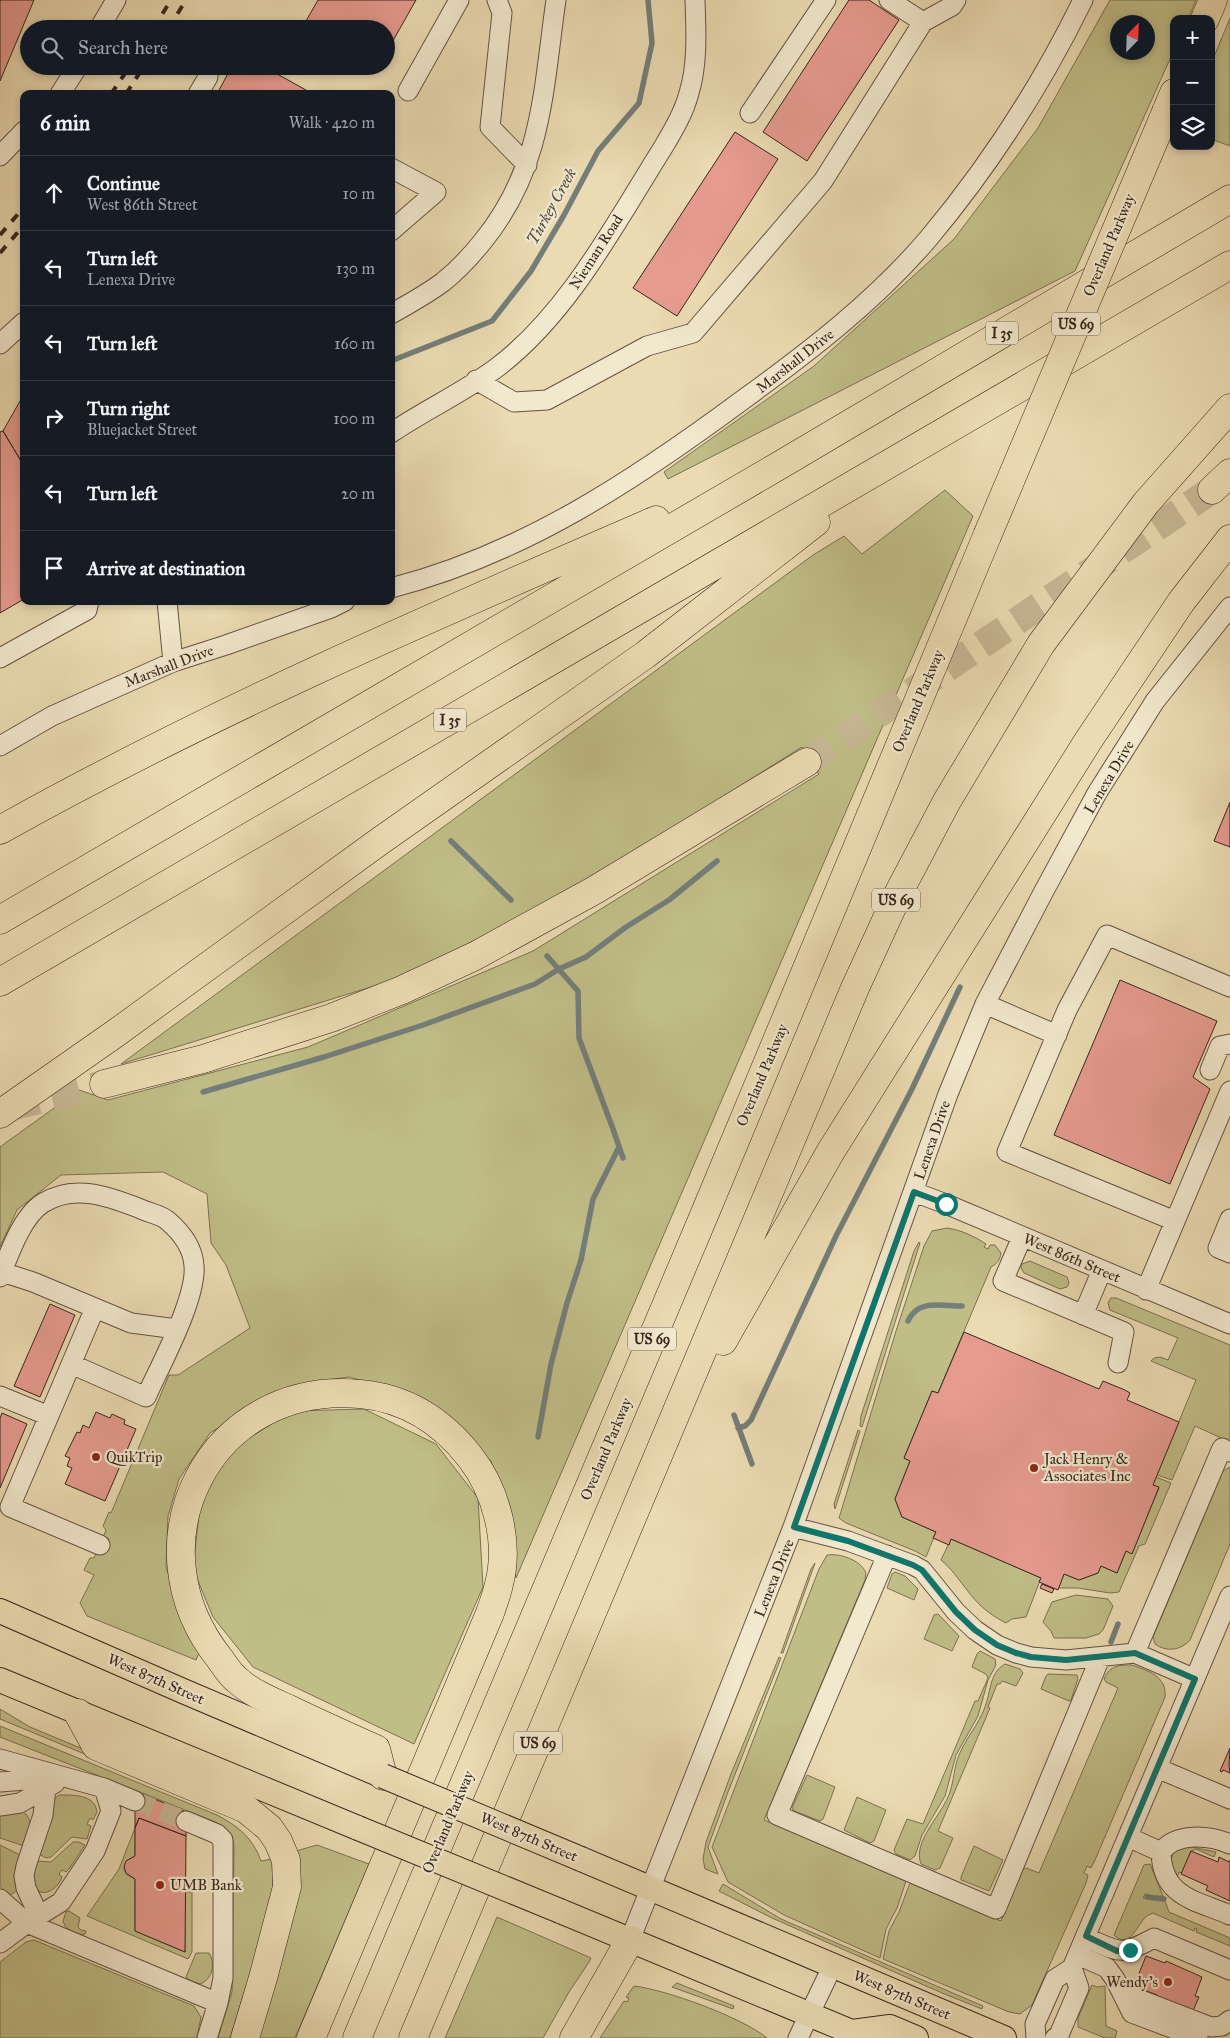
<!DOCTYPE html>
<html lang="en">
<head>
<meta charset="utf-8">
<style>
  body { margin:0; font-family:"IM FELL Great Primer",serif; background:#242831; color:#f1f3f6 }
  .controls { position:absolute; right:15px; top:15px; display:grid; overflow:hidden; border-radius:10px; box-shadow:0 2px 8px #0003 }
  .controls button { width:45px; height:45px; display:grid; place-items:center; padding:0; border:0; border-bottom:1px solid #363941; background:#171b24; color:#f1f3f6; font:25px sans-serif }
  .compass { position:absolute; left:1110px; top:15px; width:45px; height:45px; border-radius:50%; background:#171b24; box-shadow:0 2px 8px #0003; rotate:23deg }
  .stop { position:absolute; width:15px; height:15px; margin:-11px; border:4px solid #0f766e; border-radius:50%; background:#fff }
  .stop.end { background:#0f766e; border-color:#fff; box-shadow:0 1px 5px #0008 }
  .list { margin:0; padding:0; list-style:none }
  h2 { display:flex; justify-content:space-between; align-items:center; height:65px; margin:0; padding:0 20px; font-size:21px }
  h2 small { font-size:16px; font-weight:400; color:#9ea1a6 }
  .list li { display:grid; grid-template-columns:32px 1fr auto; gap:15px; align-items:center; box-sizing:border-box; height:75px; padding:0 20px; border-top:1px solid #363941 }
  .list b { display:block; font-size:19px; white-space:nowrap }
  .list p { margin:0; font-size:16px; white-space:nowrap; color:#9ea1a6 }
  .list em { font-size:16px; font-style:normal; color:#9ea1a6 }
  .icon { flex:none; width:28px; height:28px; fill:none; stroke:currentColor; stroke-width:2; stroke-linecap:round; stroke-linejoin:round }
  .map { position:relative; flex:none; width:1230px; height:2038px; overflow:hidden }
  .search { position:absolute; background:#171b24; box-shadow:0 2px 8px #0003; left:20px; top:20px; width:375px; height:55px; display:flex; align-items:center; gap:12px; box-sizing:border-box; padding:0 18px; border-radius:28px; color:#9ea1a6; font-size:19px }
  .panel { position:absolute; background:#171b24; box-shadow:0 2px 8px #0003; left:20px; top:90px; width:375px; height:515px; border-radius:10px }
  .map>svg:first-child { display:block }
</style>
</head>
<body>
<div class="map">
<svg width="1230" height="2038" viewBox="0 0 1230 2038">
  <rect width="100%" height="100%" fill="#ebdbb2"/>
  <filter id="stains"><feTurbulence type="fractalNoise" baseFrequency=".004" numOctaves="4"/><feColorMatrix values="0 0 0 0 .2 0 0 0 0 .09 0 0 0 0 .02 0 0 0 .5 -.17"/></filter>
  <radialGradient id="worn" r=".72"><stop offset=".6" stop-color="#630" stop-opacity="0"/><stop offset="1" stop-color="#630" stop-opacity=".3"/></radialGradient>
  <!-- green -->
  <path fill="#c0bd87" stroke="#7c7152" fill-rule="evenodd" d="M1110 0H1196L1188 19H1174V50L1075 271 668 479 664 472 814 366 954 239 1038 128ZM1148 22V52H1118V22Z
    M1230 18V146L1211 139V64Z
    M945 490 973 516 516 1578 508 1515 491 1461 449 1418 407 1393 349 1377 299 1384 252 1407 210 1433 179 1479 168 1516 166 1566 181 1619 199 1653 196 1660 87 1616 80 1603 94 1575 84 1570 90 1558H94L106 1530 103 1526 109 1512 111 1513 169 1375H178L250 1328 226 1265 211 1243 207 1194 163 1172 61 1175 17 1210 0 1247V1147L79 1090 108 1100 308 1047 533 951 819 774 802 747 562 897 397 979 121 1064 813 555 844 536 862 554Z
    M947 1228C961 1230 974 1236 986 1244L984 1247 988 1249 990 1245H995L1001 1253C1000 1260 997 1264 991 1267L938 1393 932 1391 904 1458 910 1461 895 1499 902 1517 936 1532 926 1557 915 1551 846 1523 839 1518 896 1331 924 1246 932 1231Z
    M919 1242 920 1243 862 1427 860 1426 861 1416 914 1251Z
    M1030 1261 1067 1277 1069 1283 1067 1287 1060 1289 1024 1273 1021 1268 1022 1264Z
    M1111 1298H1116L1230 1345V1442L1195 1426 1172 1480 1157 1475 1196 1380 1151 1361 1154 1358 1160 1357 1168 1360 1178 1338 1110 1310 1108 1303Z
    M364 1409 436 1444 478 1498 483 1587 414 1744 253 1667 213 1617 193 1569 201 1497 234 1447 293 1411Z
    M858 1430 860 1431 835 1509 834 1504Z
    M1230 1467V1544L1190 1640C1180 1651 1166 1652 1155 1644L1153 1637 1223 1471Z
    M1156 1477 1171 1483 1145 1544 1139 1546 1119 1592 1110 1593 1078 1588H1058L1064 1574 1079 1580 1098 1573 1101 1566 1117 1573 1126 1551 1132 1553 1159 1488 1153 1485Z
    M951 1539 1041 1578 1026 1617 1012 1619 1006 1623C990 1615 978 1605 967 1590 959 1580 952 1569 941 1560Z
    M827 1555C840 1553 861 1560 866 1573L865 1580 764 1820 906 1881 897 1908 886 1929 880 1958 784 1915 728 1882 712 1847 819 1569Z
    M815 1563 783 1653H781L811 1569Z
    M895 1572 905 1576 918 1589 914 1600 887 1588 892 1574Z
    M1076 1595 1108 1599 1113 1606 1103 1630 1099 1634 1086 1638H1054L1051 1631 1043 1622 1052 1602Z
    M938 1614 959 1636 952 1651 924 1639 934 1615Z
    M980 1651 995 1659 996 1665 988 1680 978 1716 956 1755 945 1796 922 1835 915 1856 910 1860 896 1854 894 1850 907 1819 923 1824 975 1701H978L988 1678 986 1674 972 1667 977 1654Z
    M779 1657 781 1658 728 1792 708 1847 718 1874 705 1869 703 1859 706 1842 731 1774Z
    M1005 1664 1020 1669 1023 1673 1016 1686 1002 1681 1000 1684H997L988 1707 990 1708 938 1831 953 1838 940 1868 935 1870 921 1864C912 1841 943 1814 950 1792 954 1780 954 1767 959 1755 966 1738 979 1724 985 1707 991 1692 989 1673 1005 1664Z
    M1132 1665C1148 1671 1167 1676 1165 1697L1095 1860 1091 1868 1087 1866 1084 1873 1088 1875 1086 1883 1032 2005 1020 2014 1009 2012 883 1959 889 1931 899 1912 910 1883 1001 1921 1023 1869 1026 1868 1039 1873 1118 1688 1106 1682 1104 1679C1110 1665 1119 1665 1132 1665Z
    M1048 1674 1077 1675 1078 1679 1071 1700 1069 1701 1041 1689 1046 1676Z
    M0 1709 30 1727 102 1757 104 1762 0 1719Z
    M0 1726 217 1815C238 1826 253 1838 261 1861L272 1859 273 1892 269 1913 230 2038H218L232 1992 234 1847C233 1826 215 1822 198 1815L0 1737Z
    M807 1775 835 1787 823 1819 820 1821 794 1811 792 1808Z
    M59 1795C73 1795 95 1794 97 1812L93 1820 90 1818 87 1824 91 1826 87 1839 72 1837 51 1857 46 1858 39 1854 47 1832 53 1800Z
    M857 1797 886 1810 874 1841 870 1843 844 1830Z
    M21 1811C36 1818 28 1832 24 1846L0 1838V1813Z
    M135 1828V1856L126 1861 124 1869 127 1875 135 1879V1931L185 1952V1892H192V1952L188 1959 87 1916 119 1869Z
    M73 1842H79L85 1845 69 1869 66 1872 62 1870 59 1874 62 1877C56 1894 33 1901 33 1877 33 1872 35 1866 37 1861L51 1862Z
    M0 1845 20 1855 15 1874 18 1890 9 1896 0 1886Z
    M317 1845 369 1864 295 2038H253L299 1887 300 1867 296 1851Z
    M974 1846 1003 1860 989 1891 961 1880V1877Z
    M1187 1846 1216 1852 1214 1857 1196 1849 1191 1851 1182 1873 1179 1872 1177 1877 1170 1862 1174 1851Z
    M1150 1864 1163 1896 1156 1897 1145 1894 1143 1898 1165 1901 1169 1912 1230 1938V1946L1196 1932 1197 1929 1195 1928 1194 1931 1153 1913C1149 1915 1145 1916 1143 1920 1135 1930 1128 1949 1114 1935L1144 1865Z
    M723 1884 781 1919 983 2006 982 2009 942 1993 772 1918 719 1891Z
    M69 1911 80 1918 78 1927 81 1930 86 1931 85 1934C79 1936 70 1931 65 1926L63 1921 66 1912Z
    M497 1917 591 1958 589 1962 569 1992 543 2038H445Z
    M34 1940 194 2006 201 2017 197 2038H0V1962L26 1942Z
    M196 1953H209C216 1964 212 1980 200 1984L189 1980 186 1977Z
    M677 1983 734 2006 733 2009 672 1987Z
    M1092 1985 1097 1987 1105 1986 1106 2026 1117 2031 1115 2038H1105L1078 2027V2018Z
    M634 1986C667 1990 741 2017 767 2038H600L624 2001 627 2002 629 1998 626 1997Z"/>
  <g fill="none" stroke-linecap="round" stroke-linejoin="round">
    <!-- stream -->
    <path stroke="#747e7a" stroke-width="5.5" d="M391 361 492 321 531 271 564 215 598 151 639 103 652 43 648 0
      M451 841 511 900
      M547 956 578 991 579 1038 613 1129 623 1158
      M203 1092 324 1057 423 1025 535 984 559 969 586 957 626 927 669 900 717 861
      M908 1321C918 1299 941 1306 962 1306
      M734 1415 752 1464
      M738 1428 745 1426 751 1420 836 1236 912 1089 960 987
      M538 1437 551 1364 567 1303 581 1260 593 1199 619 1147
      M1111 1642 1118 1624
      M1147 1897 1164 1899"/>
  </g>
  <!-- building -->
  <path fill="#e69b8f" stroke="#37251e" d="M0 0H34L0 81Z
    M318 0H416L386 53V29L302 28Z
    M849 0H869L899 20 807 161 763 132Z
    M232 66H263L313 94H217Z
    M735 132 778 159 677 316 633 288Z
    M24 394V466L3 431Z
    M3 431 24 466V599L0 613V432Z
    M1230 802V847L1214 841Z
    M1120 980 1217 1021 1193 1077 1210 1089 1170 1184 1054 1135Z
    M50 1304 75 1315 40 1397 14 1386Z
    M964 1332 1099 1389 1103 1381 1125 1390 1130 1393 1127 1400 1179 1422 1153 1485 1159 1487 1132 1554 1126 1551 1117 1573 1101 1566 1098 1573 1079 1580 1064 1574 1058 1590 1039 1582 1041 1578 951 1539 949 1545 933 1538 936 1532 902 1517 895 1499 910 1461 904 1458 932 1391 938 1393Z
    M96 1412 110 1418 112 1414 125 1420 124 1424 136 1429 105 1501 65 1484 72 1468 67 1466 70 1458 65 1456 77 1432 80 1433 83 1425 89 1428Z
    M2 1413 27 1424 0 1488V1418Z
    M1042 1584 1054 1589 1052 1593 1040 1588Z
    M1230 1748 1229 1765 1230 1773 1223 1770 1222 1772 1220 1771Z
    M135 1791 186 1812V1836L139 1818 135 1828Z
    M139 1818 186 1836 185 1952 135 1931V1879L126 1873 124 1867 126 1861 135 1856V1828Z
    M1191 1851 1218 1862 1219 1857 1229 1862 1230 1860V1901L1206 1890 1208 1886 1181 1874Z
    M1146 1956 1165 1963 1166 1961 1202 1977 1195 1996 1199 1997 1192 2013 1155 2000 1157 1995 1134 1986Z"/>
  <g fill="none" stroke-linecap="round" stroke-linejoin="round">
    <!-- minor-tunnel -->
    <path stroke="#c7b794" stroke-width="19" stroke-dasharray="19 9" stroke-linecap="butt" d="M135 1801 186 1821"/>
    <!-- highway-tunnel -->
    <path stroke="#c7b794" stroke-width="28" stroke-dasharray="28 14" stroke-linecap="butt" d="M807 762 1212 490
      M11 1107 104 1084"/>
    <defs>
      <path id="minor" d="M497 0 502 13 490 127 527 165
        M923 22 952 6 956 0
        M99 29 116 0
        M408 91 459 0
        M60 94 78 66
        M198 94 208 77
        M750 113 826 0
        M0 156 24 131
        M391 168 436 192 391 231
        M391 314C409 304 427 294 443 282 458 270 471 256 483 241 543 167 543 90 556 0
        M0 344 24 322
        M476 380 514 402 547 400 647 346 693 333 823 181 923 22 889 0
        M391 433C425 410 462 393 495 369 568 315 616 222 664 146 674 129 684 112 689 93 698 64 696 30 695 0
        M391 588C524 554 636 479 744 399 810 351 875 301 928 239 989 166 1041 86 1083 0
        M167 601 173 662
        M0 658 87 610 89 601
        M0 746 52 716 173 662 226 645 331 608 345 601
        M985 1004 1057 1035
        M1210 1070 1220 1046 1230 1044
        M914 1192 946 1204 1230 1324
        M1230 1219 1218 1248 1230 1253
        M1175 1221 1007 1152 1067 1010 1107 935 1230 987
        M1022 1237 1003 1281 1124 1332 1118 1363
        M2 1272 33 1282 131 1323 177 1329
        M0 1277C9 1254 22 1216 43 1203 75 1183 110 1197 141 1209 149 1213 162 1215 168 1221 182 1233 193 1248 194 1266 197 1298 160 1366 146 1397L71 1364
        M1146 1290 1230 1091
        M95 1308 10 1507 100 1545
        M1083 1315 1102 1270
        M0 1396 49 1416
        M793 1527 848 1541 913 1565 922 1570 956 1612 975 1630 997 1645 1016 1653 1031 1657 1066 1660 1135 1653 1195 1679
        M887 1555 777 1815 996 1909 1100 1658
        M1135 1653 1222 1448 1230 1452
        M0 1759 104 1788 111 1811 95 1851 61 1902 27 1923 218 2003 207 2038
        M1157 1768 1230 1799
        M0 1782 51 1778
        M104 1788 135 1801
        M0 1806 20 1803 55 1783
        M186 1821 217 1834 223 1840V1978L218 2003
        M1128 1837 1161 1852
        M1230 1844C1209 1835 1176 1832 1161 1852 1162 1897 1195 1900 1230 1915
        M0 1899 27 1923 0 1943
        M39 1916 26 1888 24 1876 26 1866 43 1815 46 1788
        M1085 1937C1120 1952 1119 1957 1154 1938L1230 1970
        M630 1940 793 1527 948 1094 985 1004 1044 891 1097 793 1155 701 1230 607
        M1078 1955 1107 1968 1115 1979 1132 2013 1198 2038
        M1123 1993 1211 2027 1222 2026 1230 2020
        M798 2038 833 1965
        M1036 2038 1035 2024 1055 1979 1072 1968 1230 1596
        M1055 2038 1059 2035 1079 1988 1072 1968"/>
      <path id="major" d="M0 1611 183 1691 383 1776
        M0 1680 358 1828
        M581 1859 1004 2038
        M560 1911 866 2038
        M852 2032 890 2027 916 2038"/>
      <path id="highway" d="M1205 19 1213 0
        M1166 112 1174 93
        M1212 490 1230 473
        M0 830C211 712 434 616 656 520
        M0 920 775 468 1230 199
        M0 982 1230 265
        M104 1084 203 1059 331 1018 402 990 475 956 595 890 807 762
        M0 1114 116 1033 380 841 645 655 816 522
        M723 1341 831 1151 1088 741 1181 602 1230 539
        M78 1713 96 1746 246 1809 269 1828 278 1841 286 1860 287 1887 263 1978 245 2038
        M311 2038 490 1613C493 1604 497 1594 499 1584 510 1542 496 1490 470 1457 442 1421 405 1398 360 1394 210 1380 127 1543 220 1659 225 1666 230 1674 236 1679 251 1693 271 1701 289 1709 318 1723 347 1736 376 1749L383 1776
        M357 2038 705 1213 987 536
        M413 2038 855 988 900 890 947 801 1041 644 1146 503 1230 408
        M574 2038 630 1940"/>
    </defs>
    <!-- minor casing -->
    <use href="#minor" stroke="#645243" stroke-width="21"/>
    <!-- major casing -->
    <use href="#major" stroke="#37251e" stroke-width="26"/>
    <!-- highway casing -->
    <use href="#highway" stroke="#37251e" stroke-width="29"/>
    <!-- minor -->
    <use href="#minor" stroke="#f2e8cd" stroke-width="19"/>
    <!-- major -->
    <use href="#major" stroke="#ebdbb2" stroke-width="24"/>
    <!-- highway -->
    <use href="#highway" stroke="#ebdbb2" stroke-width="28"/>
    <!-- rail -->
    <path stroke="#37251e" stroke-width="4" stroke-dasharray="9 9" stroke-linecap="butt" d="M153 29 171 0
      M168 29 186 0
      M111 94 130 66
      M126 94 144 66
      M0 235 24 207
      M0 253 24 225"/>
    <defs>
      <path id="major-bridge" d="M383 1776 581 1859
        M358 1828 560 1911"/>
      <path id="highway-bridge" d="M987 536 1166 112"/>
    </defs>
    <!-- major-bridge casing -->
    <use href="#major-bridge" stroke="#37251e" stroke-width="26" stroke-linecap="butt"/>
    <!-- highway-bridge casing -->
    <use href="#highway-bridge" stroke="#37251e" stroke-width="29" stroke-linecap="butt"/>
    <!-- major-bridge -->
    <use href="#major-bridge" stroke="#ebdbb2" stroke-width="24"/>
    <!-- highway-bridge -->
    <use href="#highway-bridge" stroke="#ebdbb2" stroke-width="28"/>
  </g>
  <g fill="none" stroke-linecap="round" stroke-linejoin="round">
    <!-- route -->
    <path stroke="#0f766e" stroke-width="6" d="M946 1204 914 1192 794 1527 848 1541 913 1565 922 1570 956 1612 975 1630 997 1645 1016 1653 1031 1657 1066 1660 1135 1653 1195 1679 1086 1936 1117 1951 1130 1950"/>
  </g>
  <!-- markers -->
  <g fill="#8f2418" stroke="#f2e8cd" stroke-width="2">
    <circle cx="96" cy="1457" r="5"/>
    <circle cx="1034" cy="1468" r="5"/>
    <circle cx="160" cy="1885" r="5"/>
    <circle cx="1168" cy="1982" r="5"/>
  </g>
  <g text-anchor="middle" stroke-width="4.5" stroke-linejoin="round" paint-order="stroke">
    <!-- shield labels -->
    <g fill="#f2e8cd" stroke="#6f6052" stroke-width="1">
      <rect x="1052" y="312.5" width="48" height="23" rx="4"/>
      <rect x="986" y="321.5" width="32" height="23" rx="4"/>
      <rect x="434" y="708.5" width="32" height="23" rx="4"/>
      <rect x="872" y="888.5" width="48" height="23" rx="4"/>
      <rect x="628" y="1327.5" width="48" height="23" rx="4"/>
      <rect x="514" y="1731.5" width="48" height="23" rx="4"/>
    </g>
    <g font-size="14" font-weight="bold" fill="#37251e">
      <text x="1076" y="329">US 69</text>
      <text x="1002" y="338">I 35</text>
      <text x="450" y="725">I 35</text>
      <text x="896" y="905">US 69</text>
      <text x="652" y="1344">US 69</text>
      <text x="538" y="1748">US 69</text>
    </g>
    <!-- street labels -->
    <g font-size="15" fill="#37251e" stroke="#f2e8cd">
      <text transform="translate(1109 245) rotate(-67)" y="5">Overland Parkway</text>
      <text transform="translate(596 252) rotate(-57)" y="5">Nieman Road</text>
      <text transform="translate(795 361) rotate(-38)" y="5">Marshall Drive</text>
      <text transform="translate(169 666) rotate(-21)" y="5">Marshall Drive</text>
      <text transform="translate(918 701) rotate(-67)" y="5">Overland Parkway</text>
      <text transform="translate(1109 777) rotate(-59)" y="5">Lenexa Drive</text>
      <text transform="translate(762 1075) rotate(-67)" y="5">Overland Parkway</text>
      <text transform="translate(932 1140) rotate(-71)" y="5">Lenexa Drive</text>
      <text transform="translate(1072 1258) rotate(23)" y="5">West 86th Street</text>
      <text transform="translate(606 1449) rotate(-67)" y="5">Overland Parkway</text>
      <text transform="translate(774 1578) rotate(-68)" y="5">Lenexa Drive</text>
      <text transform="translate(156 1679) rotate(24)" y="5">West 87th Street</text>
      <text transform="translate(448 1822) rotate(-67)" y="5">Overland Parkway</text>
      <text transform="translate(529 1837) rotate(23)" y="5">West 87th Street</text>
      <text transform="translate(902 1995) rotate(23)" y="5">West 87th Street</text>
    </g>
    <!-- poi labels -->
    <g font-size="15" fill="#37251e" stroke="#f2e8cd" text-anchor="start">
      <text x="106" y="1462">QuikTrip</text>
      <text x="1044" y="1464">Jack Henry &amp;<tspan x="1044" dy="17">Associates Inc</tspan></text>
      <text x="170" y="1890">UMB Bank</text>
      <text x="1158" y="1987" text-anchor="end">Wendy's</text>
    </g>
    <!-- water labels -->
    <g font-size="16" font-style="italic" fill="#504a44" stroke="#f2e8cd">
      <text transform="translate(551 206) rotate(-61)" y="6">Turkey Creek</text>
    </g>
  </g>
  <rect width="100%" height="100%" filter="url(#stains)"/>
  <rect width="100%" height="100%" fill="url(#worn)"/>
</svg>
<div class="controls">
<button>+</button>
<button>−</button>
<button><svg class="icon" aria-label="layers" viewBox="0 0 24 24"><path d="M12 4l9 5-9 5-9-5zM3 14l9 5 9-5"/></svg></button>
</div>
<svg class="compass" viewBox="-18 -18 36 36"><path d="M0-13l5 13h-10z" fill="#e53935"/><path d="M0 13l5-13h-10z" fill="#9ea1a6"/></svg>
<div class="stop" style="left:946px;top:1204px"></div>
<div class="stop end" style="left:1130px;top:1950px"></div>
<div class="search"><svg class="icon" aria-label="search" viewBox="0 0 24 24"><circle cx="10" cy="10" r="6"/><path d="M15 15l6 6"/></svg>Search here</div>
<section class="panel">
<h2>6 min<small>Walk · 420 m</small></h2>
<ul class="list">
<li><svg class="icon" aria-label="ahead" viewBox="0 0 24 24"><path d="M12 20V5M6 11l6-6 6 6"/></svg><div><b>Continue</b><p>West 86th Street</p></div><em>10 m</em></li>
<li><svg class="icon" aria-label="left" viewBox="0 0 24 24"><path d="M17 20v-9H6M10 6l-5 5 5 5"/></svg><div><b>Turn left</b><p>Lenexa Drive</p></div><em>130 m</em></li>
<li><svg class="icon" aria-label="left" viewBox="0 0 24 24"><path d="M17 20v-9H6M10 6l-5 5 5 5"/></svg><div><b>Turn left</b></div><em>160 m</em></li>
<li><svg class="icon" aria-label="right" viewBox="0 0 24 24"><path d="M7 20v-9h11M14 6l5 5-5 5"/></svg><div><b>Turn right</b><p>Bluejacket Street</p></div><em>100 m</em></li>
<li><svg class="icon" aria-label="left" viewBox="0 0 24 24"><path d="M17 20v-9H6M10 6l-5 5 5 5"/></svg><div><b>Turn left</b></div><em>20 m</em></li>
<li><svg class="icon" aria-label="arrive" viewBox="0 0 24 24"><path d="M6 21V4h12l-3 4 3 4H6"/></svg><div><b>Arrive at destination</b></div></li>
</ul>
</section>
</div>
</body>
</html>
